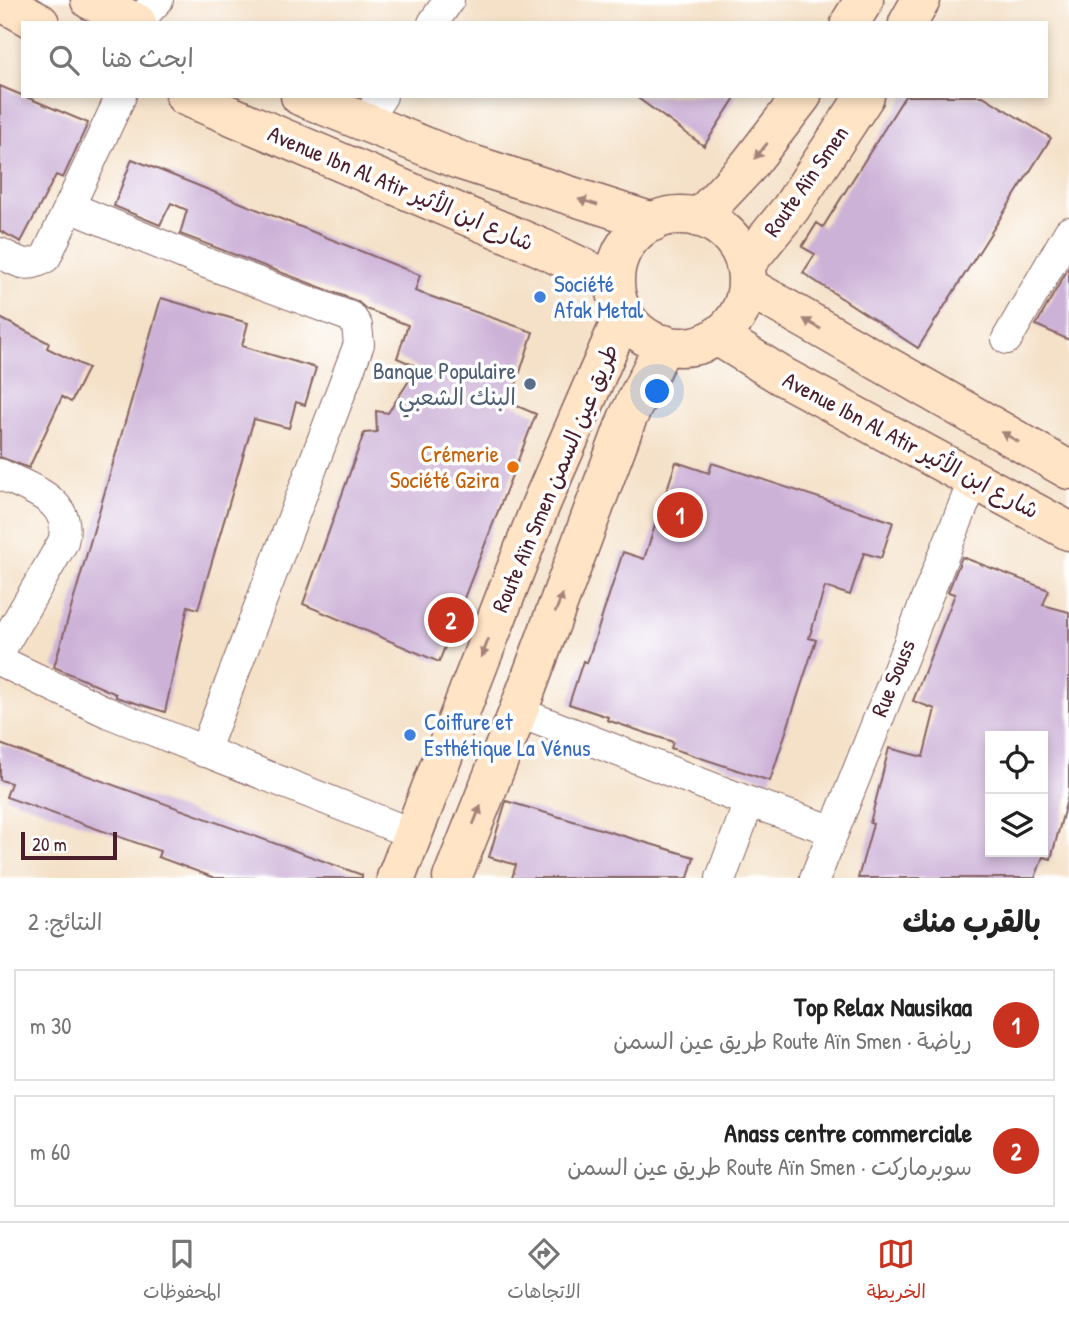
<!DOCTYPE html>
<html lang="ar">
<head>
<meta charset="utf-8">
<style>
  body { margin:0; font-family:"Patrick Hand","Playpen Sans Arabic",sans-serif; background:#f6f6f6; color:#222; direction:rtl }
  .controls { position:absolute; right:21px; bottom:21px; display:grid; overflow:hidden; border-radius:0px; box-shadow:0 4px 10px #0003 }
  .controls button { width:63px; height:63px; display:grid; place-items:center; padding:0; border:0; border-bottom:2px solid #e0e0e0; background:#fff; color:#222; font:35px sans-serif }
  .scale { position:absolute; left:21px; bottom:18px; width:96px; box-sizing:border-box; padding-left:7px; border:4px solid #4a1f2b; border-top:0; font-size:19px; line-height:24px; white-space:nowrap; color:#4a1f2b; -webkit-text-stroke:5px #fff; paint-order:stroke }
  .you { position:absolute; left:658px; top:392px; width:24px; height:24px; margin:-18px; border:5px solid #fff; border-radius:50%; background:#1a73e8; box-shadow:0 0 0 10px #1a73e833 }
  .badge { display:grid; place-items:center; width:46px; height:46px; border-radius:50%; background:#c8321e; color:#fff; font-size:23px; font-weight:700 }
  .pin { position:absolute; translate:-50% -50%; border:4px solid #fff; box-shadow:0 2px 7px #0006 }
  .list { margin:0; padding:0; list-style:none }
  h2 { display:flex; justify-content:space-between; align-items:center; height:91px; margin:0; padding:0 28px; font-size:30px }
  h2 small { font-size:23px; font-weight:400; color:#767676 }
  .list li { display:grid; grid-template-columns:46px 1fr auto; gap:21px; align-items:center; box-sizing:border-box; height:112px; margin:0 14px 14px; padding:0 14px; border:2px solid #e0e0e0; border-radius:0px }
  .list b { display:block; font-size:26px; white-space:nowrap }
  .list p { margin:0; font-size:23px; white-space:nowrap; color:#767676 }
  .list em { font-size:23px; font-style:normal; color:#767676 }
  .icon { flex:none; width:38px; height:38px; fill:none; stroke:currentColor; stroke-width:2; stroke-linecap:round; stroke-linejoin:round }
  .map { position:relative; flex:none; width:1069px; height:878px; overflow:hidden; direction:ltr }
  .search { position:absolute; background:#fff; box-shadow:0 4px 10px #0003; left:21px; right:21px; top:21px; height:77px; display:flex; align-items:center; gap:18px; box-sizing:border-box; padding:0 24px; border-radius:0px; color:#767676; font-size:26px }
  .sheet { height:343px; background:#fff }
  nav { display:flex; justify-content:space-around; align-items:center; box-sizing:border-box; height:98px; border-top:2px solid #e0e0e0; background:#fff; font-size:19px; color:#767676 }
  nav a { display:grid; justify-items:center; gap:4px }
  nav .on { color:#c8321e }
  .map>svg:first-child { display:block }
</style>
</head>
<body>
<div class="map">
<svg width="1069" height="878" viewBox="0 0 1069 878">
  <rect width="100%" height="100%" fill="#fff"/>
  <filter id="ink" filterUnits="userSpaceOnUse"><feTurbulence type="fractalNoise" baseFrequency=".0143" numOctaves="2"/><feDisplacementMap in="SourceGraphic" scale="14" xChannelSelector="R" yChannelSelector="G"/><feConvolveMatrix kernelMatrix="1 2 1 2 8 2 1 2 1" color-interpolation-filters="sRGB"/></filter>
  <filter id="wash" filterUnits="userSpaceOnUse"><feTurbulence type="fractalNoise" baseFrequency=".00686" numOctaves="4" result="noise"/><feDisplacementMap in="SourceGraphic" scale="28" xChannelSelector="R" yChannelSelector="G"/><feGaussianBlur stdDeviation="1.57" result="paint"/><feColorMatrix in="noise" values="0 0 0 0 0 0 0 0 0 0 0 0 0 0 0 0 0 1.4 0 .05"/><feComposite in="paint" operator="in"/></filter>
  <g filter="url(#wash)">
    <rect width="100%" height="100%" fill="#f4e1c8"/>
    <g id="blocks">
      <!-- building -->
      <path fill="#cdb2d8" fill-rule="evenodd" d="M0 86 88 123 63 178 56 175 21 242 0 231Z
        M635 96H736L704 146Z
        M905 96H983L1051 138 918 348 803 273 815 254 802 247 817 223 823 227Z
        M132 159 420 275 415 291 533 332 510 403 536 414 439 662 303 604 364 433 377 432 376 411 388 413 418 367 397 358 408 325 366 309 357 301 180 234 187 210 171 203 160 225 114 206Z
        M1069 267V340L1036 325Z
        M161 298 248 323 242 346 316 368 305 405 296 402 289 428 254 419 198 609 188 606 165 712 116 697V694L54 667Z
        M0 318 49 343 47 348 88 368 71 402 62 397 29 468 0 457Z
        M676 462 709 473 712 463 893 522 881 558 864 553 850 595 825 587 809 638 816 640 770 781 671 748 673 742 607 720 608 717 569 704 583 661 587 663 623 552 644 559Z
        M962 557 1049 590 1043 605 1069 612V792L1051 859 1043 857 1035 878H858L873 824 870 823 889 748 923 757 935 709 913 701 955 594 948 592ZM990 736H1043V852H990Z
        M0 744 362 875V878H215L158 857 160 851 6 797 11 783 0 780Z
        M506 801 694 857 688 878H512L516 865 489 857Z"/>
    </g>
  </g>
  <g filter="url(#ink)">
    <use href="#blocks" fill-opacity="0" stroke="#866362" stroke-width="2"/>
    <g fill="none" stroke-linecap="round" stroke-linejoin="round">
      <defs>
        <path id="street" d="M137 23 158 0
          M433 23 449 0
          M363 124 382 96
          M70 207 198 260 351 317 357 326 359 344 204 752
          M0 253C18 262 28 270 46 257L121 96
          M1007 339 1069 232
          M0 474C30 489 74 500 63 542L0 651
          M0 661 109 713 413 834
          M518 712 749 802 832 830
          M721 878 749 802
          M815 878 974 479"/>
        <path id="secondary" d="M90 0 137 23
          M0 1 40 23
          M850 23 864 0
          M908 23 921 0
          M185 96 542 248 615 283
          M300 96 459 160 653 222
          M615 281a66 66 0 1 1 132 0a66 66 0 1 1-132 0Z
          M699 218 748 166 802 96
          M745 265 791 208 865 96
          M747 286 1069 470
          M717 336 782 376 1069 531
          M396 878 541 504 624 313
          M452 878 518 712 627 419 664 344"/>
      </defs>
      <!-- street casing -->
      <use href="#street" stroke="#866362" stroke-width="32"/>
      <!-- secondary casing -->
      <use href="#secondary" stroke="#866362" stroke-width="41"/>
      <!-- street -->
      <use href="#street" stroke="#fff" stroke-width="30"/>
      <!-- secondary -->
      <use href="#secondary" stroke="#ffe4c6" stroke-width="38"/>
    </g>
    <!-- one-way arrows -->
    <defs><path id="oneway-solid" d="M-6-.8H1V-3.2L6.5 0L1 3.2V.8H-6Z" transform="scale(1.75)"/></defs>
    <g fill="#a48278">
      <use href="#oneway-solid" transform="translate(761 151) rotate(129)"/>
      <use href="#oneway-solid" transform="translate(588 202) rotate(-163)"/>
      <use href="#oneway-solid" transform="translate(812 324) rotate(-150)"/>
      <use href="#oneway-solid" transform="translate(1010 437) rotate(-150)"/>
      <use href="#oneway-solid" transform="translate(559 603) rotate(-69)"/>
      <use href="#oneway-solid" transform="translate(485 648) rotate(111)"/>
      <use href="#oneway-solid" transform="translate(477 815) rotate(-68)"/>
    </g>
  </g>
  <!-- markers -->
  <g fill="#3f7fe0" stroke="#fff" stroke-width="2.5">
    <circle cx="540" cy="297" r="7"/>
    <circle cx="410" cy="735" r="7"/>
  </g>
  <circle fill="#5c6f8a" stroke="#fff" stroke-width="2.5" cx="530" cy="384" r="7"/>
  <circle fill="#e8710a" stroke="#fff" stroke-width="2.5" cx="513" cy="467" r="7"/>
  <g text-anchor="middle" stroke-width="7" stroke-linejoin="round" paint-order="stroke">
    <!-- street labels -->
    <g font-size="23" fill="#4a1f2b" stroke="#fff">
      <text transform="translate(806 181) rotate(-55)" y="8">Route Aïn Smen</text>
      <text transform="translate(401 188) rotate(23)" y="8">Avenue Ibn Al Atir شارع ابن الأثير</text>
      <text transform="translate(911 445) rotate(28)" y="8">Avenue Ibn Al Atir شارع ابن الأثير</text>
      <text transform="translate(555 478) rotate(-67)" y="8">Route Aïn Smen طريق عين السمن</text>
      <text transform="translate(893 678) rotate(-68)" y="8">Rue Souss</text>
    </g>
    <!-- shop labels -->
    <g font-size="23" fill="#366cbe" stroke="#fff" text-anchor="start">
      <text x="554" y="292">Société<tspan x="554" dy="26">Afak Metal</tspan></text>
      <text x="424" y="730">Coiffure et<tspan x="424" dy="26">Esthétique La Vénus</tspan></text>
    </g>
    <!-- service labels -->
    <g font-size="23" fill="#4e5e75" stroke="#fff" text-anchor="end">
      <text x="516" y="379">Banque Populaire<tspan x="516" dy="26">البنك الشعبي</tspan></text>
    </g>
    <!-- food labels -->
    <g font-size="23" fill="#c56008" stroke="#fff" text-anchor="end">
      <text x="499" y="462">Crémerie<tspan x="499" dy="26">Société Gzira</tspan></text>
    </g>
  </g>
</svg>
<div class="controls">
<button><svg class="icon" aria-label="locate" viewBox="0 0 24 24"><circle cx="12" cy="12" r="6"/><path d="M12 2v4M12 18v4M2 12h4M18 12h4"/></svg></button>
<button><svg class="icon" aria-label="layers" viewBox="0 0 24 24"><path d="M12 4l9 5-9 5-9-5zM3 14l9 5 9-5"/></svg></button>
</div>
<div class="scale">20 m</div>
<div class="you"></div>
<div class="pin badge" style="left:680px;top:515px">1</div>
<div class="pin badge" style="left:451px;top:620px">2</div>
<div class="search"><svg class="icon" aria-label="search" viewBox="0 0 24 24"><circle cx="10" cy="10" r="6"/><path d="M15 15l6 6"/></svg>ابحث هنا</div>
</div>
<section class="sheet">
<h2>بالقرب منك<small>النتائج: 2</small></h2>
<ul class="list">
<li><span class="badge">1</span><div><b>Top Relax Nausikaa</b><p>رياضة · Route Aïn Smen طريق عين السمن</p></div><em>30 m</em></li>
<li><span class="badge">2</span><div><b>Anass centre commerciale</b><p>سوبرماركت · Route Aïn Smen طريق عين السمن</p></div><em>60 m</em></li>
</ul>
</section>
<nav>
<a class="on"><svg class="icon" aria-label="map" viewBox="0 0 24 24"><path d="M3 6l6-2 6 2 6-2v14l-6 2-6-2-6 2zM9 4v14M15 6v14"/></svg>الخريطة</a>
<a><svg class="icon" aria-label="directions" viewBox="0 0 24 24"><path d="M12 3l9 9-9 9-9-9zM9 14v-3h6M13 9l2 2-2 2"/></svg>الاتجاهات</a>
<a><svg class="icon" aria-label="saved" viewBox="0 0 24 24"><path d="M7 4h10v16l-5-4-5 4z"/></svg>المحفوظات</a>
</nav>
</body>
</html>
